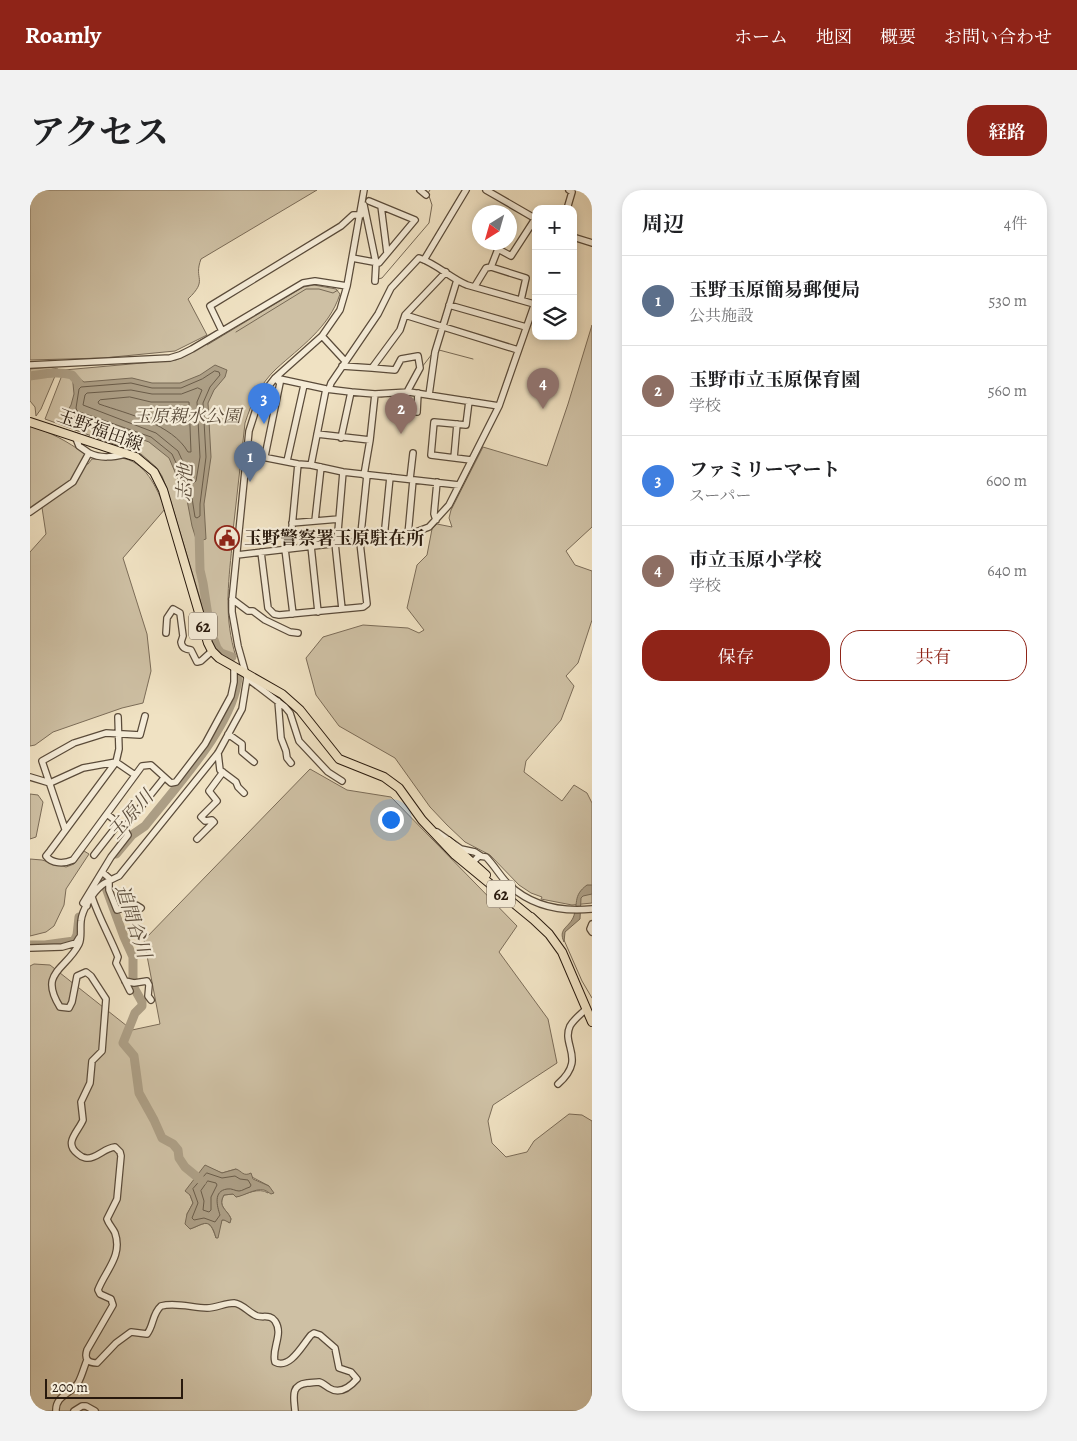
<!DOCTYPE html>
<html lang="ja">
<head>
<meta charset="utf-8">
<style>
  body { margin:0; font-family:Alegreya,"Noto Serif JP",serif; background:#f2f2f2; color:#202124 }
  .controls { position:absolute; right:15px; top:15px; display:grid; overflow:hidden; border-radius:10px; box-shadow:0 2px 8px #0003 }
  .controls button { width:45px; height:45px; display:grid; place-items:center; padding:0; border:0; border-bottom:1px solid #e0e0e0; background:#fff; color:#202124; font:25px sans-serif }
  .compass { position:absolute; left:442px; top:15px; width:45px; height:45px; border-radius:50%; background:#fff; box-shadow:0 2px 8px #0003; rotate:217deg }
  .scale { position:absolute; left:15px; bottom:12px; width:138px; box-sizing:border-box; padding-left:5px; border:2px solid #28190d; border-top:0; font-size:14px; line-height:18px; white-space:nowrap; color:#28190d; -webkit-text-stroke:4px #f5ecd8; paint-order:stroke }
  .you { position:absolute; left:360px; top:629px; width:18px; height:18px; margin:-12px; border:4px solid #fff; border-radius:50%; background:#1a73e8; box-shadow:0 0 0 8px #1a73e833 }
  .badge { display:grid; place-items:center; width:32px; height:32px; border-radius:50%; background:#8f2418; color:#fff; font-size:16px; font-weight:700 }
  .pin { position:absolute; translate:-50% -41px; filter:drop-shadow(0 1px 2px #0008) }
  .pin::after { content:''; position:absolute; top:26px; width:18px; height:15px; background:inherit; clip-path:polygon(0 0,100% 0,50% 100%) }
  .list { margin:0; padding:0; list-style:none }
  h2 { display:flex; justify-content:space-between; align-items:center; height:65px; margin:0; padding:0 20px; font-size:21px }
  h2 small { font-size:16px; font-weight:400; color:#757577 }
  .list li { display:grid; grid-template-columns:32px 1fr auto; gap:15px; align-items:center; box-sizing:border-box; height:90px; padding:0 20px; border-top:1px solid #e0e0e0 }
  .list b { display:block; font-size:19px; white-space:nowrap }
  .list p { margin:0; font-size:16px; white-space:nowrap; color:#757577 }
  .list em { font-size:16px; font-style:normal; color:#757577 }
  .actions { display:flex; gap:10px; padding:15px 20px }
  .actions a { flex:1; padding:11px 0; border:1px solid #8f2418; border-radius:20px; text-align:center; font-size:18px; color:#8f2418 }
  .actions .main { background:#8f2418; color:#fff }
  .icon { flex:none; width:28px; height:28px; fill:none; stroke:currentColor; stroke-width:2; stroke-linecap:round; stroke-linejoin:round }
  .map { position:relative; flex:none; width:562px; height:1221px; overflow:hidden; border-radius:20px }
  header { display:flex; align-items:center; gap:30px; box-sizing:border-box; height:70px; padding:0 25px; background:#8f2418; color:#fff }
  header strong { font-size:24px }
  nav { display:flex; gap:28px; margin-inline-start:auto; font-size:18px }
  .intro { display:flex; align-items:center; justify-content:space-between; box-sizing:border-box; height:120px; padding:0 30px }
  h1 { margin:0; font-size:35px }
  .button { padding:12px 22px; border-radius:20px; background:#8f2418; color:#fff; font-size:18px; font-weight:700 }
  main { display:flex; gap:30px; padding:0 30px }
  aside { flex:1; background:#fff; border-radius:20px; box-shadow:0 2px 8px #0003 }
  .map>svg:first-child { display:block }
</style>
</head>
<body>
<header>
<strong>Roamly</strong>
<nav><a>ホーム</a><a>地図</a><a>概要</a><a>お問い合わせ</a></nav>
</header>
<div class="intro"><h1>アクセス</h1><a class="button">経路</a></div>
<main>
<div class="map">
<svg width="562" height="1221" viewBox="0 0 562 1221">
  <rect width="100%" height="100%" fill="#f0e2c3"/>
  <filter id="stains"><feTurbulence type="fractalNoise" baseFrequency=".004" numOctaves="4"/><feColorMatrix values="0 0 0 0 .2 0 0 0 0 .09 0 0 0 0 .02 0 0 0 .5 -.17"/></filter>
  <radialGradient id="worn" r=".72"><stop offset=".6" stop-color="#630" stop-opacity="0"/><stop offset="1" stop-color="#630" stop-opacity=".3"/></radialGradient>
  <!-- green -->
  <path fill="#cec0a4" stroke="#7b6c58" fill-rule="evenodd" d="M0 0H287L171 69C163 90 179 89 158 109L177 145 145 161 73 168 0 170Z
    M284 95 306 99 310 104C299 138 270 157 246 179 230 194 221 214 215 233L203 341 193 342 192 355 202 356C198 396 194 428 206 467L199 470C182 460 179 452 177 432L137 299 132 286 126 277 111 264 15 229 34 180 146 170 157 165 176 154 177 155 273 97Z
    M562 135V337L536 361 545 375 562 381V430L548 473 536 486 544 496 531 530 496 571 494 582 532 611 544 595 557 603 562 613V713L542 715 511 709 512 707 501 703 489 695 460 665 435 652 417 635 400 617 365 568 309 536 286 505 276 468 293 447 333 435 378 438 389 443 394 440 377 418 387 375 397 365 402 339 407 334 422 337 419 328 421 320 453 257 517 276 538 214Z
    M19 177 28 179 11 219 6 226 5 217 0 211V179Z
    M0 236C20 242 37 251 55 264L51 274H58L62 269C71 270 80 267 90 268 115 270 127 298 135 319L93 368 117 444 121 481 113 513 92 518 23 542 5 555 0 556V362L16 344 11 311 0 320Z
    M280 579 317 600 361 607 487 736 469 762 518 829 527 873 463 915 458 931 462 953 476 967 497 962 504 951 539 924 552 925 562 931V1221H0V776L4 774 20 775 102 840 130 834 114 750ZM175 976 192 983 206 979 212 985 222 987 239 996 238 1003C229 997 216 1004 206 1007L203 1004 194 1005C187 1017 198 1020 201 1029L199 1033 196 1030H192L186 1048C179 1026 175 1034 160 1039L157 1024 163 1013 160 1005Z
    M0 604 8 605 13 612 6 647 0 649Z
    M54 661 59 664 36 699 34 715 24 736 16 742 0 746V669L12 670 36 677 44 674Z"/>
  <!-- water -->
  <path fill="#ac9e85" stroke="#776955" d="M185 175 197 180 195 187 184 200 178 213 181 267 174 314 176 349 167 352 162 336 157 310 139 268 119 252 37 222 41 215 44 204 42 183 54 192 102 188 122 193H150L170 185Z
    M557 695H562V704L553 706 551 708 550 729 535 742 534 752C528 739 538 738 543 728 549 714 542 706 557 695Z
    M175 975 192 983 206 979C212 981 213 987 221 983L223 989 239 996 244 1003 241 1004C239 1003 237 1001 234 1000 225 998 214 1006 206 1007L203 1004 194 1005C187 1017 198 1020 201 1029L200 1033 194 1030H192L188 1048H186C180 1026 174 1034 160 1039L155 1034 157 1024 163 1013 160 1005 155 1001Z"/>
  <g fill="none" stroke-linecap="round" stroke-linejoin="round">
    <!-- shore -->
    <path stroke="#6a5c49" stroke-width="1" d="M185 181 189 182 190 185 180 197 173 213 176 267 170 314V326L167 328 165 327 162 308 142 264 121 247 47 221 46 218 49 199 51 197 101 193 122 198H151L172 189Z
      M168 198 172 200 167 212 170 267 166 291 164 293 162 292 148 261 126 243 53 215 55 205 57 203 101 200 122 204H151Z
      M100 207 121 212H159L161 262H158C142 234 98 224 69 214L68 212 70 210Z
      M177 983 192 988 205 986 210 989 218 990 221 995 220 997C216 998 212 1001 209 1001 205 1001 202 998 197 999 183 1001 187 1016 190 1025L185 1032 174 1028 164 1030 162 1028 168 1013 163 999Z
      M178 991 186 993 187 995 181 1007V1020L179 1022 173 1020 174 1011 171 1001Z"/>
    <!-- stream -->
    <path stroke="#776955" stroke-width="1" d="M348 89 352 88 399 33 402 15 398 3 400 0
      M206 142 276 99H289L303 103 308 100
      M409 160 443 169
      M392 177 402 164
      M262 194 272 197
      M351 207 359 206
      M534 750 552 791 562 808"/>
    <!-- river -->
    <path stroke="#ac9e85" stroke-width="9" d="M0 186C15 184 28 181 42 185L48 192
      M169 340 170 380 173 393 180 439 187 458 191 463 202 467
      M86 664 102 645 115 636C143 600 207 532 208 485
      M72 687 94 747 103 767V796L112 812V816L105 823 93 853 104 866 109 903 124 930 132 948 143 954 148 960 149 968 155 977 172 991
      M0 755H15L44 751 47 745 49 727"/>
    <defs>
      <path id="minor" d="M390 0 396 5
        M456 0 506 29
        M334 15 346 73 345 91
        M351 16 357 63
        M537 19 542 2 539 0
        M543 47 562 53
        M322 68 349 73 385 30 339 11
        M394 70 436 0
        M461 77 468 59 481 66 505 29
        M445 96 456 78 461 77 496 88 491 110
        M419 115 496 137
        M375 125 488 160
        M192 141 180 116 311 36 323 25H331
        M292 146 315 171
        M0 175 140 168 150 165 162 159 273 93 285 91 317 96
        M312 176 342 178 370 140 375 125 416 82
        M342 178 365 180 371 169 388 166 390 178 377 202
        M245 188 296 199 321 202 345 204 379 202 469 216
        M299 199 301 193 348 124 361 98 389 68C407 74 420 88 437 95L504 114
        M399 205 405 162 427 90
        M439 211 436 235 404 232 401 265 441 270
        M387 222 388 203
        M287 244 340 250
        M311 248 321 202
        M59 263C71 269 83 267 96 264
        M217 264 268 274 281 275 313 282 429 295
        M235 266 250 193 245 188
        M424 268 427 234
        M257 271 274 195
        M281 275 296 199
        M334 285 340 250 345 204
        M380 289 383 263
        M0 322 43 292 59 263 49 256 45 246
        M406 330 404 324 407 292
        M285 331 291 277
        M262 333 309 329
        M378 345 383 290
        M354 348 360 287
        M305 353 312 419
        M307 353 313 282
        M281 356 288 422
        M260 358 268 274
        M255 359 263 424
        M231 362 238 418 244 424 249 425 333 417 337 414 330 353 337 285
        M207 365 378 345 399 337 419 315 469 216 506 110
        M202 409 218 421H223L235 430 260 442 268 443
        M136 443 137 428 143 419 150 423 153 446 151 452C152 458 155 459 161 460L167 472 171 471 182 461
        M217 488 255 517 260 523 269 551 298 582 312 591
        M248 511 251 548 256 561 257 568 261 573
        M88 527 89 559 86 572 20 661 16 666C22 674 34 674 43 670L112 576 121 575 141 593 146 592 175 554 201 506 204 492V477
        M198 544 212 554V562L224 572
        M188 563 190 580 206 592 208 597 214 603
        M0 587 20 593 53 578 86 572 105 585
        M94 638 134 588
        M35 639 12 571 44 553 76 543 110 545 115 526
        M407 642 431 659 445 662 451 666
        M167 649 184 632 182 630 175 631 171 627 187 611 179 601 193 582
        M64 665 89 633
        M440 675 449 666 456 667C464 675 470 686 478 694 501 716 532 722 562 719
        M72 682 79 688V700L87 720 106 715 111 718
        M62 707C69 728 80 747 88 767L86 773 100 801
        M57 716 53 713 81 667 98 645 94 638 77 624
        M562 734 560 739 562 742
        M0 758 32 757 46 753 49 748
        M95 791 104 793 117 791 119 795 118 806 121 810
        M528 894C557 868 531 856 540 836 544 829 551 824 556 819
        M26 1221C25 1206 41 1204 48 1193 52 1186 54 1177 57 1170
        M44 1221 52 1216H56L65 1221
        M265 1221C264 1208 260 1195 277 1193 281 1193 285 1192 289 1192 293 1193 296 1196 299 1198 310 1205 320 1197 327 1189L321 1182 309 1178 305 1158 290 1145 284 1143 281 1145C273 1154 260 1180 245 1172 241 1159 254 1144 245 1131 240 1124 234 1128 227 1126 219 1123 213 1114 204 1113 195 1113 186 1118 177 1118 163 1118 146 1112 131 1116 122 1124 124 1135 117 1144L101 1142 86 1153 67 1173C58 1173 54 1169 57 1160L83 1115 81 1109 70 1104 68 1100C75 1081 93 1066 85 1043 83 1038 79 1035 77 1029L87 1009 91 966 90 962 85 957C76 958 71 964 63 967 58 969 52 968 48 964 33 953 48 942 53 930L51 912 60 893 62 871 72 861 76 809 61 786 56 782 47 786 42 812 39 818 30 817C8 782 36 780 49 754 52 748 50 739 51 731 52 720 63 702 72 695 77 691 83 689 89 686L188 563 212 519 217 488 208 456 202 422V411L219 241 227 216 238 197 245 188 292 146 310 120 317 96 334 0"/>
      <path id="major" d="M0 232 106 267 124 282 133 300 178 453 182 461 189 468 252 504 270 520 309 569 354 587 369 598 392 630 425 665 504 730
        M418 651 456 685
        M501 727 519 744 532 762 562 832"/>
    </defs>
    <!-- minor casing -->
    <use href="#minor" stroke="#5a4b3a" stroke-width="8"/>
    <!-- major casing -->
    <use href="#major" stroke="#28190d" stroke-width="10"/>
    <!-- minor -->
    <use href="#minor" stroke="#f5ecd8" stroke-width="5.5"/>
    <!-- major -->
    <use href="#major" stroke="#f0e2c3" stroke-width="8"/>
  </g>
  <!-- icons -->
  <defs>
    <symbol id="civic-ring" viewBox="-11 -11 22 22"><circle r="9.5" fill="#f5ecd8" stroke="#8f2418" stroke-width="1.5"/><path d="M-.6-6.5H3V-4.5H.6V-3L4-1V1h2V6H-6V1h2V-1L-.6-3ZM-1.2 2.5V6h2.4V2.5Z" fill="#8f2418"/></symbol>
  </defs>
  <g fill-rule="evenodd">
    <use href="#civic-ring" x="183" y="334" width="28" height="28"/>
  </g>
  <g text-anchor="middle" stroke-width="4.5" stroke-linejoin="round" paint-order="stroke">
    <!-- shield labels -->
    <g fill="#f5ecd8" stroke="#66584a" stroke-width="1">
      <rect x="159" y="422.5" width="28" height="27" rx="4"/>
      <rect x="457" y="690.5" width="28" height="27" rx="4"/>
    </g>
    <g font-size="16" font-weight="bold" fill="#28190d">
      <text x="173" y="442">62</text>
      <text x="471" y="710">62</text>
    </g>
    <!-- park labels -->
    <g font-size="18" font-style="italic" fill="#5a4b3a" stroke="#f5ecd8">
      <text x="157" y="232">玉原親水公園</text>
    </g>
    <!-- street labels -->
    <g font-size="18" fill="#28190d" stroke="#f5ecd8">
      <text transform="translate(70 240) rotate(20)" y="6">玉野福田線</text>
    </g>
    <!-- poi labels -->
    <g font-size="18" font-weight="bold" fill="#28190d" stroke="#f5ecd8" text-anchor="start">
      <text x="214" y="354">玉野警察署玉原駐在所</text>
    </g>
    <!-- water labels -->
    <g font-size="19" font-style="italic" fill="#5d4e3d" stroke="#f5ecd8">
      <text transform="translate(154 293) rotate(-87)" y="7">志池</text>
      <text transform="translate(100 624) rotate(-48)" y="7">玉原川</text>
      <text transform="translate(104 731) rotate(72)" y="7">追間谷川</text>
    </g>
  </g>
  <rect width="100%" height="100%" filter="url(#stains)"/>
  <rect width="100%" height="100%" fill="url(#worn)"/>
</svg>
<div class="controls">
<button>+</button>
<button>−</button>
<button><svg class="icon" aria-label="layers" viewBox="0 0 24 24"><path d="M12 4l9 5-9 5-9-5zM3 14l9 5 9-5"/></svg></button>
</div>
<svg class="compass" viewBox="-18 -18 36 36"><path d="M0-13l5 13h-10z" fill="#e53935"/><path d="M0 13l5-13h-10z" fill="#757577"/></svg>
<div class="scale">200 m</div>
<div class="you"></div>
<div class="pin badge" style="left:220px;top:292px;background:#5c6f8a">1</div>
<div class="pin badge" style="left:371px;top:244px;background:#8d6e63">2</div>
<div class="pin badge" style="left:234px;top:234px;background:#3f7fe0">3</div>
<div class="pin badge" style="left:513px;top:219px;background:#8d6e63">4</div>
</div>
<aside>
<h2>周辺<small>4件</small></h2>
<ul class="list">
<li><span class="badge" style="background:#5c6f8a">1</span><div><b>玉野玉原簡易郵便局</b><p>公共施設</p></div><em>530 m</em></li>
<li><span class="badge" style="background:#8d6e63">2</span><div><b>玉野市立玉原保育園</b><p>学校</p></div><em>560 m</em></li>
<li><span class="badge" style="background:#3f7fe0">3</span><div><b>ファミリーマート</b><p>スーパー</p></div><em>600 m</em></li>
<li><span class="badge" style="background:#8d6e63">4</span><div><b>市立玉原小学校</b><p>学校</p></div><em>640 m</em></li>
</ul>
<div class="actions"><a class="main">保存</a><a>共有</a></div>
</aside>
</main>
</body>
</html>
